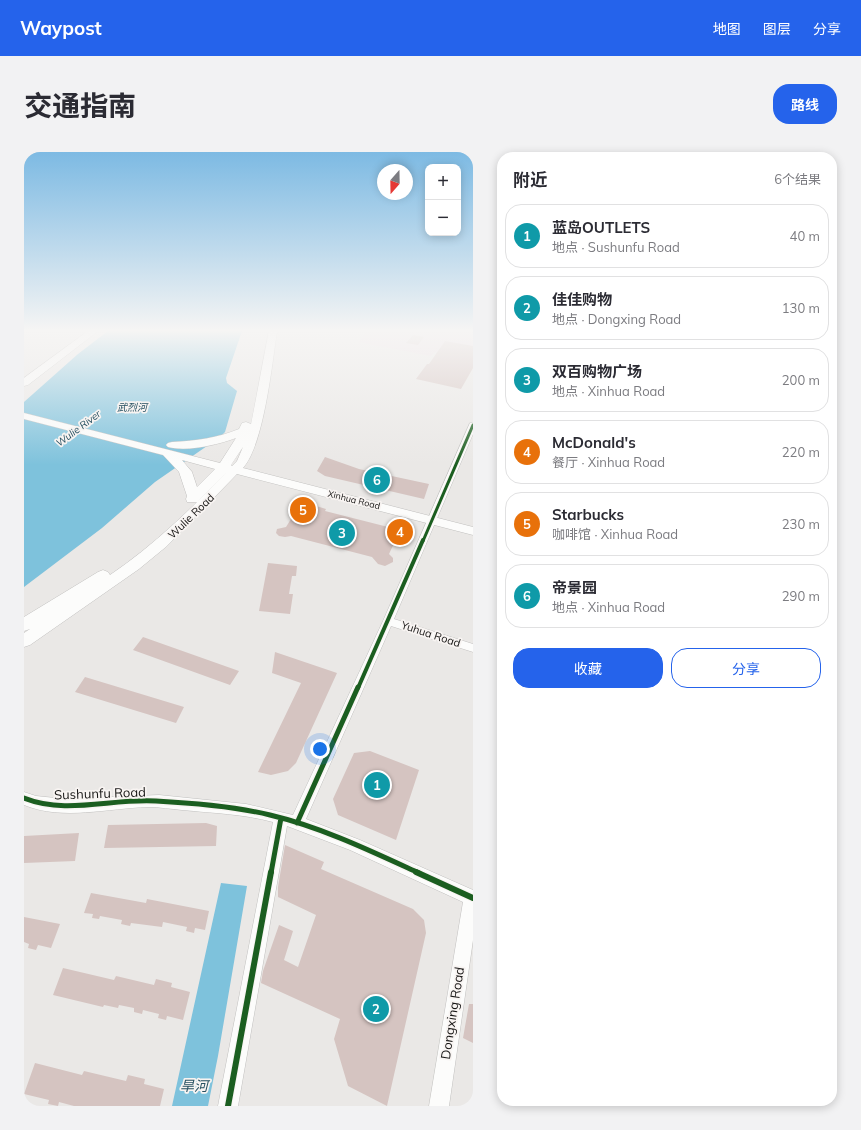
<!DOCTYPE html>
<html lang="zh">
<head>
<meta charset="utf-8">
<style>
  body { margin:0; font-family:Mulish,"Noto Sans SC",sans-serif; background:#f2f2f3; color:#2b2b33 }
  .controls { position:absolute; right:12px; top:12px; display:grid; overflow:hidden; border-radius:8px; box-shadow:0 2px 10px #0003 }
  .controls button { width:36px; height:36px; display:grid; place-items:center; padding:0; border:0; border-bottom:1px solid #e1e1e2; background:#fff; color:#2b2b33; font:20px sans-serif }
  .compass { position:absolute; left:353px; top:12px; width:36px; height:36px; border-radius:50%; background:#fff; box-shadow:0 2px 10px #0003; rotate:200deg }
  .you { position:absolute; left:296px; top:597px; width:14px; height:14px; margin:-10px; border:3px solid #fff; border-radius:50%; background:#1a73e8; box-shadow:0 0 0 6px #1a73e833 }
  .badge { display:grid; place-items:center; width:26px; height:26px; border-radius:50%; background:#2563eb; color:#fff; font-size:13px; font-weight:700 }
  .pin { position:absolute; translate:-50% -50%; border:2px solid #fff; box-shadow:0 1px 4px #0006 }
  .list { margin:0; padding:0; list-style:none }
  h2 { display:flex; justify-content:space-between; align-items:center; height:52px; margin:0; padding:0 16px; font-size:17px }
  h2 small { font-size:13px; font-weight:400; color:#7c7c81 }
  .list li { display:grid; grid-template-columns:26px 1fr auto; gap:12px; align-items:center; box-sizing:border-box; height:64px; margin:0 8px 8px; padding:0 8px; border:1px solid #e1e1e2; border-radius:16px }
  .list b { display:block; font-size:15px; white-space:nowrap }
  .list p { margin:0; font-size:13px; white-space:nowrap; color:#7c7c81 }
  .list em { font-size:13px; font-style:normal; color:#7c7c81 }
  .actions { display:flex; gap:8px; padding:12px 16px }
  .actions a { flex:1; padding:9px 0; border:1px solid #2563eb; border-radius:16px; text-align:center; font-size:14px; color:#2563eb }
  .actions .main { background:#2563eb; color:#fff }
  .map { position:relative; flex:none; width:449px; height:954px; overflow:hidden; border-radius:16px }
  header { display:flex; align-items:center; gap:24px; box-sizing:border-box; height:56px; padding:0 20px; background:#2563eb; color:#fff }
  header strong { font-size:19px }
  nav { display:flex; gap:22px; margin-inline-start:auto; font-size:14px }
  .intro { display:flex; align-items:center; justify-content:space-between; box-sizing:border-box; height:96px; padding:0 24px }
  h1 { margin:0; font-size:28px }
  .button { padding:10px 18px; border-radius:16px; background:#2563eb; color:#fff; font-size:14px; font-weight:700 }
  main { display:flex; gap:24px; padding:0 24px }
  aside { flex:1; background:#fff; border-radius:16px; box-shadow:0 2px 10px #0003 }
  .map>svg:first-child { display:block }
</style>
</head>
<body>
<header>
<strong>Waypost</strong>
<nav><a>地图</a><a>图层</a><a>分享</a></nav>
</header>
<div class="intro"><h1>交通指南</h1><a class="button">路线</a></div>
<main>
<div class="map">
<svg width="449" height="954" viewBox="0 0 449 954">
  <rect width="100%" height="100%" fill="#eae8e6"/>
  <!-- education -->
  <path fill="#ecdee4" d="M344 179H449V208L410 200 407 204 334 190Z"/>
  <!-- water -->
  <path fill="#7ec2dc" d="M84 179H218L202 226 203 231 213 239 201 280 196 285 131 330 78 376 0 435V250L54 202Z
    M197 731 223 734 194 904 184 954H148Z"/>
  <!-- building -->
  <path fill="#d5c4c1" d="M389 183 400 185 394 193 382 191Z
    M421 189 449 194V216L437 237 392 227 403 212H405Z
    M301 305 335 317 405 332 400 347 301 324 293 319Z
    M276 349 302 357 301 359 368 376 377 375 382 378 384 381 379 384 373 385 365 402 369 406V410L361 414 354 412 348 405 267 384 261 385 255 384 252 381 253 377 262 375 272 359 267 354 271 351Z
    M244 411 273 414 272 424H268L265 442H269L266 462 235 459Z
    M119 485 215 519 206 533 109 498Z
    M251 500 313 521 272 611 264 619 247 623 234 620 277 531 248 521Z
    M61 525 160 555 152 571 51 540Z
    M346 599 395 618 372 688 314 663 309 647 330 601Z
    M182 671 193 674 192 694 80 696 84 673Z
    M55 681 51 709 0 711V684Z
    M261 693 300 710 297 717 389 757 400 768 402 781 363 954 324 934 310 887 316 867 237 831 239 819 255 773 269 779 260 808 274 815 292 763 254 745V735Z
    M67 741 122 751 123 747 185 759 181 778 171 776 170 781 162 779 163 775 139 770 138 775 107 771 106 774 97 772 98 768 76 764 75 767 68 766 69 762 60 761Z
    M0 765 36 772 27 796 14 793 12 798 4 796 5 792 0 790Z
    M39 816 90 828 92 824 130 833 132 827 148 831 147 835 166 840 159 868 143 864 142 868 134 866 135 862 119 858 118 862 110 860V856L95 853 94 856 80 853 79 855 29 843Z
    M445 852H449V891L439 886Z
    M11 911 58 923 60 919 102 929 104 923 121 927 120 932 140 937 136 954H50L35 950 34 954 24 952 25 948 0 942Z"/>
  <g fill="none" stroke-linecap="round" stroke-linejoin="round">
    <defs>
      <path id="minor" d="M446 271H449V282L370 467 449 492V500L367 474 282 667 336 688 449 738V788L425 954H405L439 750 326 698 263 674 214 954H194L249 670C219 662 189 661 158 658 147 657 136 655 124 655 84 656 39 669 0 653V640L12 644 41 647 135 643 222 652 269 663 359 469Z"/>
      <path id="secondary" d="M64 179H74L4 233 0 234V226Z
        M245 179H253C248 213 240 292 219 316L449 375V383L213 322 143 394 115 417 6 493 0 495V481L6 477 0 479V465L74 420 79 418 84 420 86 423C129 394 167 357 203 320L173 350H163L162 347 163 344 155 320 139 303 0 267V261L196 311 212 286C193 293 163 300 144 295L142 293 144 291 148 290C172 289 193 286 215 277L218 271 222 270 227 272ZM219 295 213 309 208 314 207 313ZM158 308 191 317 173 335 168 320Z"/>
    </defs>
    <!-- minor casing -->
    <use href="#minor" stroke="#c1c0bf" stroke-width="1"/>
    <!-- secondary casing -->
    <use href="#secondary" stroke="#c1c0bf" stroke-width="1"/>
    <!-- minor -->
    <use href="#minor" fill="#fcfcfb" fill-rule="evenodd"/>
    <!-- secondary -->
    <use href="#secondary" fill="#fcfcfb" fill-rule="evenodd"/>
    <defs>
      <path id="cycleway-far3" d="M399 389 449 273"/>
      <path id="cycleway-far2" d="M334 536 399 388"/>
      <path id="cycleway-far1" d="M0 646C42 663 88 646 132 649 169 651 209 654 246 663 297 675 347 699 395 721
        M273 671 334 535
        M247 721 257 666"/>
      <path id="cycleway" d="M392 720 449 746
        M204 954 247 720"/>
    </defs>
    <!-- cycleway-far3 casing -->
    <use href="#cycleway-far3" stroke="#f8f4f2" stroke-width="5"/>
    <!-- cycleway-far2 casing -->
    <use href="#cycleway-far2" stroke="#f8f4f2" stroke-width="6"/>
    <!-- cycleway-far1 casing -->
    <use href="#cycleway-far1" stroke="#f8f4f2" stroke-width="8"/>
    <!-- cycleway casing -->
    <use href="#cycleway" stroke="#f8f4f2" stroke-width="8"/>
    <!-- cycleway-far3 -->
    <use href="#cycleway-far3" stroke="#1b5e20" stroke-width="3"/>
    <!-- cycleway-far2 -->
    <use href="#cycleway-far2" stroke="#1b5e20" stroke-width="4"/>
    <!-- cycleway-far1 -->
    <use href="#cycleway-far1" stroke="#1b5e20" stroke-width="5"/>
    <!-- cycleway -->
    <use href="#cycleway" stroke="#1b5e20" stroke-width="6"/>
  </g>
  <!-- sky -->
  <linearGradient id="sky" x2="0" y2="1"><stop stop-color="#7dbae3"/><stop offset="0.57" stop-color="#f6f5f4"/><stop offset="1" stop-color="#f6f5f4" stop-opacity="0"/></linearGradient>
  <rect width="449" height="313" fill="url(#sky)"/>
  <g text-anchor="middle" stroke-width="3.5" stroke-linejoin="round" paint-order="stroke">
    <!-- far-street labels -->
    <g font-size="9" fill="#181716" stroke="#f8f4f2">
      <text transform="translate(330 348) rotate(14)" y="3">Xinhua Road</text>
    </g>
    <!-- far-water labels -->
    <g font-size="10" font-style="italic" fill="#265061" stroke="#f8f4f2">
      <text x="108" y="259">武烈河</text>
      <text transform="translate(54 276) rotate(-37)" y="4">Wulie River</text>
    </g>
    <!-- street labels -->
    <g font-size="11" fill="#181716" stroke="#f8f4f2">
      <text transform="translate(167 364) rotate(-44)" y="4">Wulie Road</text>
      <text transform="translate(407 482) rotate(18)" y="4">Yuhua Road</text>
    </g>
    <!-- near-street labels -->
    <g font-size="13" fill="#181716" stroke="#f8f4f2">
      <text transform="translate(76 641) rotate(-2)" y="5">Sushunfu Road</text>
      <text transform="translate(428 861) rotate(-81)" y="5">Dongxing Road</text>
    </g>
    <!-- near-water labels -->
    <g font-size="14" font-style="italic" fill="#265061" stroke="#f8f4f2">
      <text x="170" y="939">旱河</text>
    </g>
  </g>
</svg>
<div class="controls">
<button>+</button>
<button>−</button>
</div>
<svg class="compass" viewBox="-18 -18 36 36"><path d="M0-13l5 13h-10z" fill="#e53935"/><path d="M0 13l5-13h-10z" fill="#7c7c81"/></svg>
<div class="you"></div>
<div class="pin badge" style="left:353px;top:633px;background:#0f9aa8">1</div>
<div class="pin badge" style="left:352px;top:857px;background:#0f9aa8">2</div>
<div class="pin badge" style="left:318px;top:381px;background:#0f9aa8">3</div>
<div class="pin badge" style="left:376px;top:380px;background:#e8710a">4</div>
<div class="pin badge" style="left:279px;top:358px;background:#e8710a">5</div>
<div class="pin badge" style="left:353px;top:328px;background:#0f9aa8">6</div>
</div>
<aside>
<h2>附近<small>6个结果</small></h2>
<ul class="list">
<li><span class="badge" style="background:#0f9aa8">1</span><div><b>蓝岛OUTLETS</b><p>地点 · Sushunfu Road</p></div><em>40 m</em></li>
<li><span class="badge" style="background:#0f9aa8">2</span><div><b>佳佳购物</b><p>地点 · Dongxing Road</p></div><em>130 m</em></li>
<li><span class="badge" style="background:#0f9aa8">3</span><div><b>双百购物广场</b><p>地点 · Xinhua Road</p></div><em>200 m</em></li>
<li><span class="badge" style="background:#e8710a">4</span><div><b>McDonald's</b><p>餐厅 · Xinhua Road</p></div><em>220 m</em></li>
<li><span class="badge" style="background:#e8710a">5</span><div><b>Starbucks</b><p>咖啡馆 · Xinhua Road</p></div><em>230 m</em></li>
<li><span class="badge" style="background:#0f9aa8">6</span><div><b>帝景园</b><p>地点 · Xinhua Road</p></div><em>290 m</em></li>
</ul>
<div class="actions"><a class="main">收藏</a><a>分享</a></div>
</aside>
</main>
</body>
</html>
